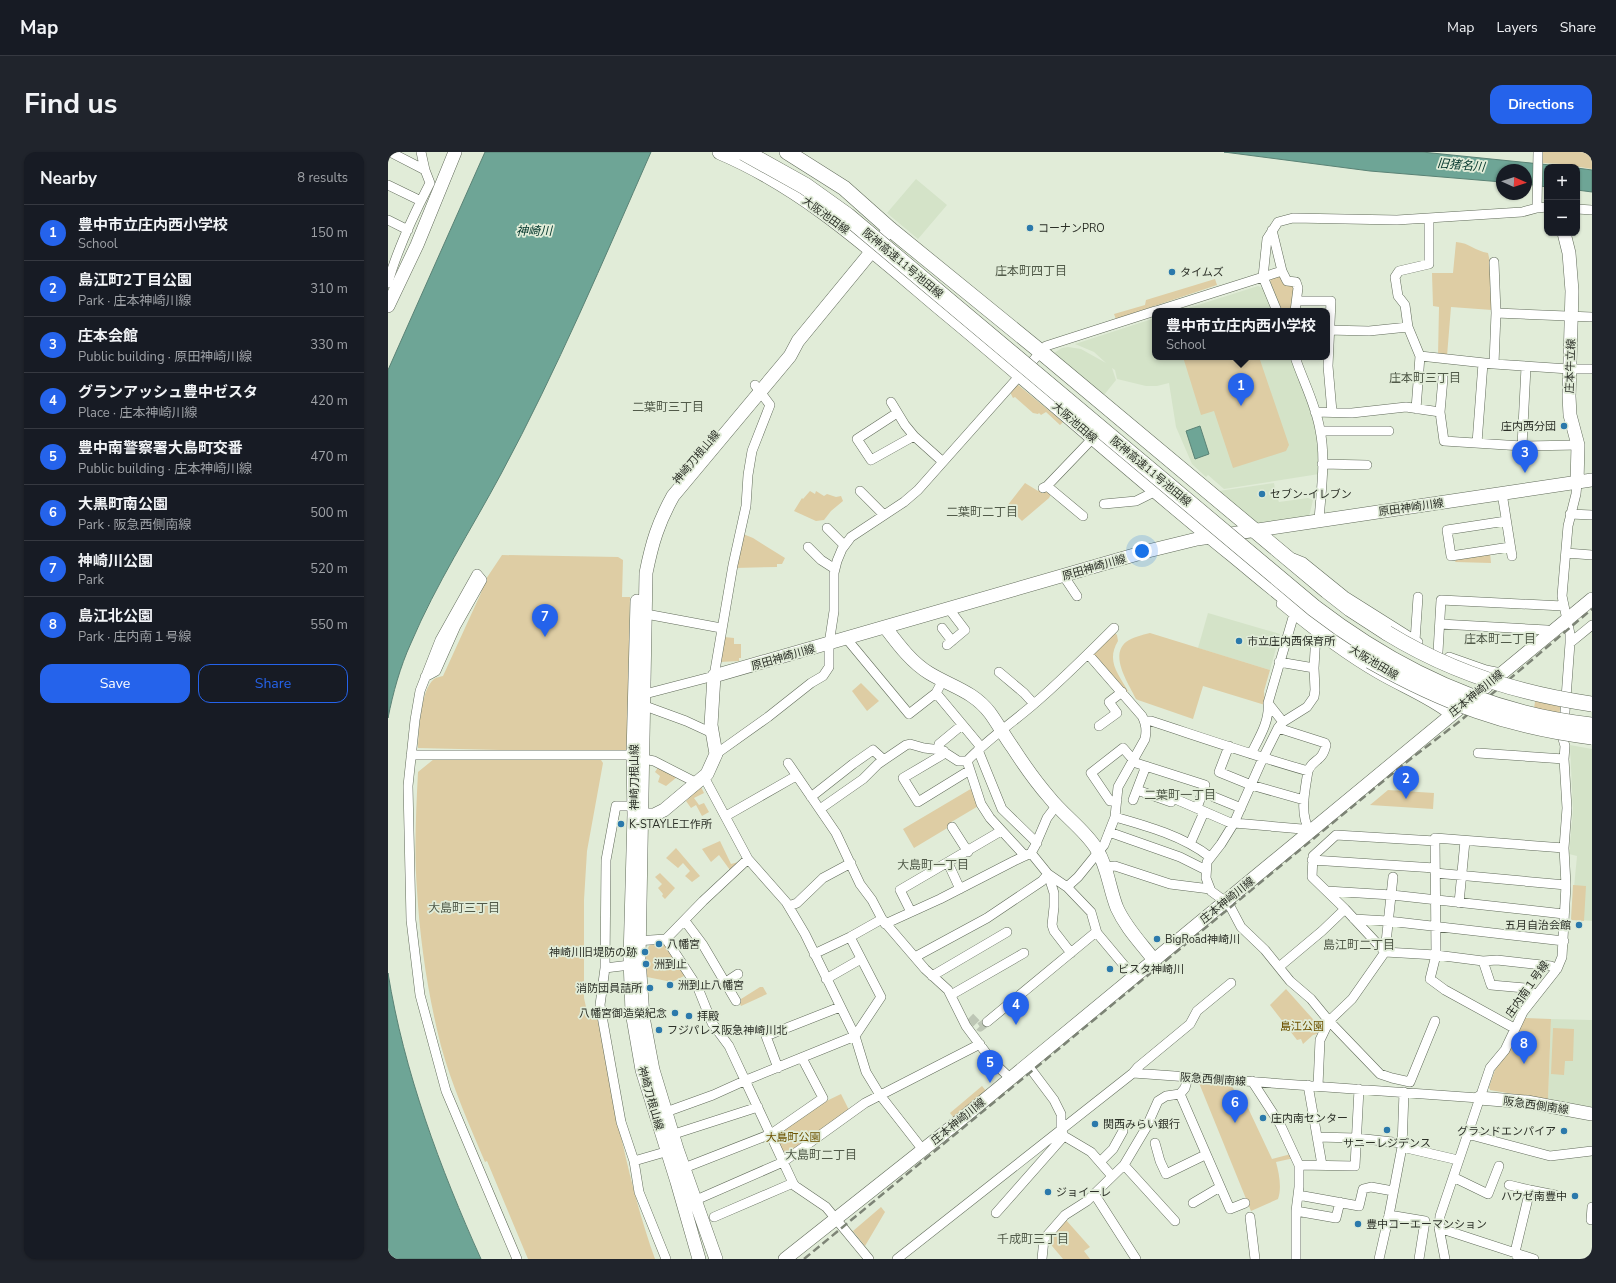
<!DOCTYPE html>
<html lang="en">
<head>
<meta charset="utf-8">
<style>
  body { margin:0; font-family:"Nunito Sans","Noto Sans JP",sans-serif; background:#20242c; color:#f1f3f6 }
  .controls { position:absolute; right:12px; top:12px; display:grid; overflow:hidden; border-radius:8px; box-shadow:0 1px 3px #0004 }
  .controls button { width:36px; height:36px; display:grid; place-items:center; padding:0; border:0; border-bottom:1px solid #363941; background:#171b24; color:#f1f3f6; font:20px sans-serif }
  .compass { position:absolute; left:1108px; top:12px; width:36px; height:36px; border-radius:50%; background:#171b24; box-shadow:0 1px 3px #0004; rotate:93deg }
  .you { position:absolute; left:754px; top:399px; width:14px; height:14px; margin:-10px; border:3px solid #fff; border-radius:50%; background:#1a73e8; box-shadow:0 0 0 6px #1a73e833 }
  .badge { display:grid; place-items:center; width:26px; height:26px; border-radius:50%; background:#2563eb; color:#fff; font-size:13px; font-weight:700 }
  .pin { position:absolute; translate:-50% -33px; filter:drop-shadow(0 1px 2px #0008) }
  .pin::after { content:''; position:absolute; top:21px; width:14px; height:12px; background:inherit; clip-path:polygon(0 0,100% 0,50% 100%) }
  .popup { position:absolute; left:764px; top:156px; width:178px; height:52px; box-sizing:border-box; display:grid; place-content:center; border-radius:8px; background:#171b24; filter:drop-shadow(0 1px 3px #0005); font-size:13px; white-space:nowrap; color:#9ea1a6 }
  .popup b { font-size:15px; color:#f1f3f6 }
  .popup::after { content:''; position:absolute; left:50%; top:100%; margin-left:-8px; border:8px solid transparent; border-top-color:#171b24 }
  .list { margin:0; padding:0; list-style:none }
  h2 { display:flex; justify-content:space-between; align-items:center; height:52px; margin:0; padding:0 16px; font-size:17px }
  h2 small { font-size:13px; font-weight:400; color:#9ea1a6 }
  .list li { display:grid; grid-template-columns:26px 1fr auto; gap:12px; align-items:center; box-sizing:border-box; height:56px; padding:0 16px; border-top:1px solid #363941 }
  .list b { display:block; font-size:15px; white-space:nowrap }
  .list p { margin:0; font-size:13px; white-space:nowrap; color:#9ea1a6 }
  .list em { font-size:13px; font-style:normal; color:#9ea1a6 }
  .actions { display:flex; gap:8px; padding:12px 16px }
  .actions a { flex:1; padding:9px 0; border:1px solid #2563eb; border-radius:12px; text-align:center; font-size:14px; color:#2563eb }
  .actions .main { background:#2563eb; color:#fff }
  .map { position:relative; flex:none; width:1204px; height:1107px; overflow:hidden; border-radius:12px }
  header { display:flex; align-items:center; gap:24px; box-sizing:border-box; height:56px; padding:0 20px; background:#171b24; border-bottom:1px solid #363941 }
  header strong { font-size:19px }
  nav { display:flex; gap:22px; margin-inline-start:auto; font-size:14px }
  .intro { display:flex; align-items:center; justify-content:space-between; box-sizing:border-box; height:96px; padding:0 24px }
  h1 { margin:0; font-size:28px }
  .button { padding:10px 18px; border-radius:12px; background:#2563eb; color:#fff; font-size:14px; font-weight:700 }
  main { display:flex; gap:24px; padding:0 24px }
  aside { flex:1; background:#171b24; border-radius:12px; box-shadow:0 1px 3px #0004 }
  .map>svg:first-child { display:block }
</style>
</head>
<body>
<header>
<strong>Map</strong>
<nav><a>Map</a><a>Layers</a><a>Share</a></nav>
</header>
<div class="intro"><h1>Find us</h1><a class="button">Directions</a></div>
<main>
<aside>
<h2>Nearby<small>8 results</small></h2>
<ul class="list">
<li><span class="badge">1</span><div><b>豊中市立庄内西小学校</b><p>School</p></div><em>150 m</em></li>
<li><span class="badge">2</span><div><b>島江町2丁目公園</b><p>Park · 庄本神崎川線</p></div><em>310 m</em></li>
<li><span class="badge">3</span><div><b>庄本会館</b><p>Public building · 原田神崎川線</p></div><em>330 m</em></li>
<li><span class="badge">4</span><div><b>グランアッシュ豊中ゼスタ</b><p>Place · 庄本神崎川線</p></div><em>420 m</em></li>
<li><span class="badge">5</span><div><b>豊中南警察署大島町交番</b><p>Public building · 庄本神崎川線</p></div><em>470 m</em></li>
<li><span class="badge">6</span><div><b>大黒町南公園</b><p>Park · 阪急西側南線</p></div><em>500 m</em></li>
<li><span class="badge">7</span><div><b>神崎川公園</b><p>Park</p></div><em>520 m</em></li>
<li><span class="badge">8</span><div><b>島江北公園</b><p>Park · 庄内南１号線</p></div><em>550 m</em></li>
</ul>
<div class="actions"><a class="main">Save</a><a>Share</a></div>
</aside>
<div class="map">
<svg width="1204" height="1107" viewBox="0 0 1204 1107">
  <rect width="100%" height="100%" fill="#e1ecd8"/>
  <!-- built -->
  <path fill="#d4e3c8" d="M528 27 559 53 530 87 499 61Z
    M870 134 876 137 885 159H791Z
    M767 166V205H902L929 277 931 322 836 337 820 323 818 325 804 312 788 275 781 231 769 234H758L729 227 727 218 724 216 728 228 716 243 666 201 674 196 680 195 693 197 718 211 706 200 687 192Z
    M886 331 888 343 891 350 920 346 925 348 921 365 870 372 831 339Z
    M820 461 892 482 882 518 810 496Z
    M1182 593 1204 597V769L1183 767 1189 704 1181 702 1185 659Z
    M1163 867 1204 868V955L1160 948Z"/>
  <!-- green -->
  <path fill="#decda4" d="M1153 0H1204V17L1174 12 1153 11Z
    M1068 90C1082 91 1087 99 1100 101L1103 114 1104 158 1063 155 1059 204H1050L1051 155 1045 154 1044 121H1065Z
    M892 123 907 133 905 159H894L882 129 884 126Z
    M827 127 829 133 728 167 726 162 757 153 758 148Z
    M795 205H871L901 293 898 299 845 316 826 259 813 263Z
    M629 232 675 270 672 273 658 260 653 263 651 261 650 262 645 261 627 245 625 246 622 240Z
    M637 331 650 339 652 337 664 340 661 346 634 369 619 354Z
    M422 339 427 342 428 339 436 344 439 342 448 345 453 344 455 349 443 359 436 368 428 369 406 359 414 346 415 347Z
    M355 382 365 386 397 406 394 412H389V415L346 416Z
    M1102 401 1103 411 1067 410 1069 406Z
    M114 403 230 405 235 408 234 445H242L239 601 30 596C31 579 32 539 46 527 49 525 52 525 55 524L93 441 96 430Z
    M727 481 729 483 730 489C718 509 730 521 740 539L738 541 706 503V499Z
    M762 481 882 518 876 539 877 553 815 534 805 567 750 548 748 547C741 532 721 504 738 490 745 485 754 483 762 481Z
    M336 485 346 486V492H353V506H351V509L332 510Z
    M473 531 491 549 479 559 464 539Z
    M1149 540 1173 549 1169 581 1142 576Z
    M46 607 213 608 215 611 199 699 196 748V846L200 864 208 865 212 873C226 952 240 1031 267 1107H140L99 1009 97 1010C81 972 64 934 53 894 40 843 32 790 29 738 26 699 28 660 30 620Z
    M271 614 289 625 278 634 270 630 272 624 267 620Z
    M313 635 316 641 306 646 311 653 316 651 321 660 314 664 308 653 303 656 298 649Z
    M586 635 592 653 560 672 561 675 526 696 515 677Z
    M1000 638 1046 641 1045 657 982 653Z
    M332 689 343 712 354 709 342 718 331 703 323 710 314 697Z
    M288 696 312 724 304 730 297 724 302 719 295 711 290 716 278 706Z
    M272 721 287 736 277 747 274 744 275 742 270 736 274 732 267 725Z
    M1185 733 1198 734 1196 769 1183 768Z
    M274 791 277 792 298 823 284 830 259 825C258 815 255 801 262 793Z
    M372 835H375L379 842 353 854 352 852 353 847Z
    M898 837 932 875 929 882 925 883 915 892 913 887 909 888 882 853Z
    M1137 866 1163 867 1160 948 1102 938 1101 935 1107 918 1124 893Z
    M1165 876 1186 877 1185 909H1177L1176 923 1163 922Z
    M811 931 843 933 847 939 853 941 884 1007 903 1002 906 1006 888 1010C891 1021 894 1036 890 1047L863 1059Z
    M594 934 598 939 566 966 562 961Z
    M453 942 462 960 396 1006 385 983 426 955Z
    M493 1055 497 1060 477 1094 465 1079Z
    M678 1068 702 1095 696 1099 702 1107H675L659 1088Z"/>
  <!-- water -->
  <path fill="#6ea596" stroke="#5a8275" d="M97 0H263C216 107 169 218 113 322 83 378 48 432 23 491 12 515 5 541 0 566V218Z
    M836 0H1034L1182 15H1159V35L1138 32V18H1114V30L982 19Z
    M1189 16 1204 18V40L1189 38Z
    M812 274 821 302 807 307 798 279Z
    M0 821C16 920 52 1016 93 1107H0Z"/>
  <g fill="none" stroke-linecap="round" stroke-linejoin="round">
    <!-- street-tunnel -->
    <path stroke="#bdc6b5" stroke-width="9" stroke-dasharray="9 4.5" stroke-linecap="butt" d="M582 865 592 875 599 870"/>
    <defs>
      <path id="street" d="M2 0 37 18
        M0 33 33 49
        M1149 56 1150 0
        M1189 57 1204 58
        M0 68 20 78
        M884 78 894 119 899 129 908 130 910 136 907 159
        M0 131C9 97 26 62 42 31L37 18 33 0
        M909 149H943L940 214 944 260
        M768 159 875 125 879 87 890 70 905 66 1009 68 1134 60 1149 56 1159 55
        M889 159 875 125 894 119
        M1108 161 1204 165
        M939 178 981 179 1020 175
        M1032 204 1106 212 1181 217H1204
        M907 205C915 229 928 253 932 278 938 306 933 340 931 368
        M1106 212 1108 161 1106 110
        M503 250 517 273 526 284 555 310
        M1028 257 1032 204 1020 175 1017 153 1010 144 1007 125 1011 119 1041 112V67
        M927 260 964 261 1018 255 1052 260 1056 289 1134 294 1190 293
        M1052 260 1055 226
        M509 261 469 287 483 308 526 284
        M933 279H1001
        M1089 291 1095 211
        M1134 294 1138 215
        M934 312 979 313
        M659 334 695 364
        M655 336 659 334 705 286
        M472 339 496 363
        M1114 341 1124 404
        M716 352 748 349 768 339
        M1182 362 1204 363
        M1118 369 1059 378 1063 404 1122 395
        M439 376 456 393
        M420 395 433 408 447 417
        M1178 401 1204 403
        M905 406 915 410 957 444 1030 490
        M675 423 689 444
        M893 452C923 477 955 502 990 522 1014 536 1040 546 1062 563
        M258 462 333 476
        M1052 472 1159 478 1164 480
        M554 476 564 489
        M928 481 926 516 927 538 926 545 919 555 895 570 890 576 875 606 846 671 833 692 819 710 818 726 823 739 838 750 843 756 853 775 877 798 902 829 923 847 941 869 992 922 1004 926 1022 930 1047 869
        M458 486 521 562 548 541 555 528
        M1027 489 1030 445
        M1182 491V482L1174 444 1180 374 1188 342 1189 331
        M559 493 577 478 561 457
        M1050 500 1053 448 1175 454
        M1061 505 1098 518 1113 521
        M891 510 926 516
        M611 520 636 541 646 552
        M37 525 48 519 68 474 94 428 89 422 52 488 32 539 27 568 20 634 23 768 32 843 58 939 129 1107
        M548 541 593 595
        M257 542 326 524 345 413 358 354 360 323 364 299 382 253 367 233
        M880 551 895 570
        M257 554 298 569 324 581
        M757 569H763C815 586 867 604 920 619
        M711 574 729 561 721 550 734 540
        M551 592 574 573
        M841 594 831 620 863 633 916 648
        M590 598 614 657 649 691
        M556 599 554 603 515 626 530 650 582 618
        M1090 601 1176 607
        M328 602 380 565 423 531 435 524 441 515V492L446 459V421L449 409 454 397 463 385 516 350 530 338 658 194 767 159
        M863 602C871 586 882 569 880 551L906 462
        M23 603H245
        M256 607 266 609 309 631
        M400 611 448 681 472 732 484 748 494 767 537 817 560 838 578 874 604 909 622 926
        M316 625 360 707
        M749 638 783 650 785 646 845 672
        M423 645 465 612 485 598 496 608
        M826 645 853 656
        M729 648 722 649 703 621 735 596 748 611 817 633 809 656
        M745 648 758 614
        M245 654H228L218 708 217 816 212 853 233 970 246 1009
        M432 657 475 627 490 612 518 593 522 592 536 596 553 598 570 609H579
        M338 664 408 624
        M727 665C759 674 795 684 822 705
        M846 671 914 677 922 680C911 661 917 639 920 619 925 606 934 611 938 593L937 591 890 576
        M564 675 580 700
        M721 680 792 705 818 718
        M1047 689 948 683 925 704 924 725 957 757 997 800 1048 803 1095 809 1103 833 1137 836 1148 843
        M802 692 816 660
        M643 701 660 722 679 735 703 760 709 781 745 824
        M637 704 602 666 593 652 579 609C600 587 624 571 646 552 674 528 700 502 726 476
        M924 708 1047 716
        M560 711 572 737
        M718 715 727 714 782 732 822 737
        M1047 721 1178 733
        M660 722 666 741V755L664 773 666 779 683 801
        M679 735 690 725 716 693 727 665 730 635 757 587C759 578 758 571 754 564L700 502
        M939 739 1004 743 1176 762
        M1071 751 1077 689
        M401 754 409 751 435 726 463 711
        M523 760 512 738 613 679
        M966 767 1000 769 1176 789
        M297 769 315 793 348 849
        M497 772 552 747 626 709 643 701 647 694 659 666 668 654
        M278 787 310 836 324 871 341 894 405 1031 407 1034 438 1055 481 1107
        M247 789 278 787 315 749 360 707 398 750 417 782 467 884 478 920 492 943 535 998
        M426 802 462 785 494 767
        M527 805 599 766 654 729 660 722
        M1095 809 1109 808 1163 814 1169 817
        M891 815 934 779 957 757
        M217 816 242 813
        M544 824 619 780
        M438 827 473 807
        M338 830 350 822
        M563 843 636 801
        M599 870 708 780
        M1126 876 1057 838 1042 827 1048 803 1047 686 1176 696
        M639 912 666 948 673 962V977L676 984 703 1000 724 1024
        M390 916 378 884 452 855
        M745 921 750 915 802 872 809 859 843 831
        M864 929 892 972 911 1013V1035L908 1059V1107
        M920 933 934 1013
        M930 934 932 888 941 869 964 847 997 800 1005 725
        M792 942 842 1057 857 1051
        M278 960 325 943 356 929 467 884 493 845 462 785
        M1079 982 1162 1004 1204 999
        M280 984 370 955
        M929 985 968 986 1014 991
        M767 991 772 1009 778 1022 817 1003
        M1014 995 1070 1008
        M712 1010 725 997 735 979
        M736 1013 787 1069
        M911 1013 967 1014 971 937
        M291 1018 383 982 435 946 414 906
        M1065 1025 1100 1042 1111 1014
        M1121 1033 1142 1038 1127 1100 1130 1106
        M1142 1038 1167 1043
        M707 1043 748 1107
        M910 1043 971 1054 975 1037 983 1035 1005 1039
        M308 1048 395 1010 477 951 592 892
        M805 1051 832 1035
        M908 1059 948 1066 952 1050
        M608 1061 676 984
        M1001 1063 1037 1069 1031 1107
        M326 1065 405 1031
        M862 1065 867 1107
        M1203 1068 1204 1055
        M1051 1076 1146 1107
        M278 1107 251 1040 246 1009 284 998
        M509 1107 745 921 1091 946
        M654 1107 656 1087 677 1063 699 1049 736 1013 758 976 770 949 778 944 792 942 797 936 800 925
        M991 1107 1001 1063 1014 995 1016 940
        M1057 1107 1051 1076 1052 1064 1102 916 1117 898 1135 860 1169 817 1174 805 1178 733 1176 696 1179 656 1176 607 1177 594 1175 587 1182 491 1204 473"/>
      <path id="secondary" d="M1176 81 1181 101 1184 139 1181 244 1182 263 1190 293 1189 331
        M0 154 29 93 67 0
        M249 449 245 603 246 663 242 807 244 860 254 918 289 1030 311 1107
        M497 475C510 492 523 510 541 521 564 535 585 539 602 561 610 572 617 585 625 596 636 613 648 630 661 645 675 663 696 677 708 696 720 715 721 736 729 756 738 776 753 791 766 808
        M246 663H266L276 658 319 622 328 602 323 573 326 524 760 399 809 387 1204 328
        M1091 946 1139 950 1204 962
        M328 1107 289 997 265 918 255 865 251 807 258 421C264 391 270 371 285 344L402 204 410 189 502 77
        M397 1107 565 974 1204 447"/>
      <path id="primary" d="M332 0C417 36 485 99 555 158 652 238 746 323 844 402 889 439 933 477 982 509
        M399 0 456 36 502 77 653 200 939 439 962 457 999 481"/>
    </defs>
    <!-- street casing -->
    <use href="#street" stroke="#616b5a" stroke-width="10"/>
    <!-- secondary casing -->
    <use href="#secondary" stroke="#616b5a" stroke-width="14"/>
    <!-- primary casing -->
    <use href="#primary" stroke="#616b5a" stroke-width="16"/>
    <!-- street -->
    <use href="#street" stroke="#fff" stroke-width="9"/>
    <!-- secondary -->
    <use href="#secondary" stroke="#fff" stroke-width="13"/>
    <!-- primary -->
    <use href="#primary" stroke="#fff" stroke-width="15"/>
    <!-- rail -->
    <path stroke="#7d8476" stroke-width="2.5" stroke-dasharray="8 4" stroke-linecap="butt" d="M416 1107 1016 612 1072 569 1204 457"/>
    <defs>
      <path id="primary-bridge" d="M999 481C1061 519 1132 542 1204 552
        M982 509C1054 550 1121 575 1204 585"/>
      <path id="highway-bridge" d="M356 0 417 34 459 64 926 456C1008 519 1100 563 1204 574"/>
    </defs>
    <!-- primary-bridge casing -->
    <use href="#primary-bridge" stroke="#616b5a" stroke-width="16" stroke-linecap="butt"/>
    <!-- highway-bridge casing -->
    <use href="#highway-bridge" stroke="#616b5a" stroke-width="18" stroke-linecap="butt"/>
    <!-- primary-bridge -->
    <use href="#primary-bridge" stroke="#fff" stroke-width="15"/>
    <!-- highway-bridge -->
    <use href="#highway-bridge" stroke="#fff" stroke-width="17"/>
  </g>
  <!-- markers -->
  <g fill="#2b79ab" stroke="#e1ecd8" stroke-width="1.5">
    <circle cx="642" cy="76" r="4"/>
    <circle cx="784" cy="120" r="4"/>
    <circle cx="1176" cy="274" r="4"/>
    <circle cx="874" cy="342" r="4"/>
    <circle cx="851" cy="489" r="4"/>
    <circle cx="233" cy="672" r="4"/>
    <circle cx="1191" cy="773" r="4"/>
    <circle cx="769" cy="787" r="4"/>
    <circle cx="271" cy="792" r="4"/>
    <circle cx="257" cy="800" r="4"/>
    <circle cx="258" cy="812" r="4"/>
    <circle cx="722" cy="817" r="4"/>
    <circle cx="282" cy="833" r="4"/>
    <circle cx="262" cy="836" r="4"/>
    <circle cx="287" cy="861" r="4"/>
    <circle cx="301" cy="864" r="4"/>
    <circle cx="271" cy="878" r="4"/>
    <circle cx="875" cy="966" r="4"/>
    <circle cx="707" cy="972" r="4"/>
    <circle cx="999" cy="978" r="4"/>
    <circle cx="1176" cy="979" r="4"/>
    <circle cx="660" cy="1040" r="4"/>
    <circle cx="1187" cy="1044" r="4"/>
    <circle cx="970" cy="1072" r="4"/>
  </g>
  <g text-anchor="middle" stroke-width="3.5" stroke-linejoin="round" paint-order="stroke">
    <!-- street labels -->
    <g font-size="11" fill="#2b2f27" stroke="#e1ecd8">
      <text transform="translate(438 63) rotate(36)" y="4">大阪池田線</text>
      <text transform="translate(515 111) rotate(40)" y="4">阪神高速11号池田線</text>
      <text transform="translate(1182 214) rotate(-88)" y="4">庄本牛立線</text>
      <text transform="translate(687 270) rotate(41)" y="4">大阪池田線</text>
      <text transform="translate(308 305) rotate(-50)" y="4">神崎刀根山線</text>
      <text transform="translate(763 319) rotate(40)" y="4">阪神高速11号池田線</text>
      <text transform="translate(1023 355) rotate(-8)" y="4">原田神崎川線</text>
      <text transform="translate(706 415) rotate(-16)" y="4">原田神崎川線</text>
      <text transform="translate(395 505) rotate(-16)" y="4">原田神崎川線</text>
      <text transform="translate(986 510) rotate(31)" y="4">大阪池田線</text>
      <text transform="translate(1088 541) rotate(-39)" y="4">庄本神崎川線</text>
      <text transform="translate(246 625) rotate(-90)" y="4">神崎刀根山線</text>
      <text transform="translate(839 748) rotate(-39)" y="4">庄本神崎川線</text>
      <text transform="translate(1139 837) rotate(-55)" y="4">庄内南１号線</text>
      <text transform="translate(825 927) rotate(4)" y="4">阪急西側南線</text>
      <text transform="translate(263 946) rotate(74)" y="4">神崎刀根山線</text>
      <text transform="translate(1148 953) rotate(8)" y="4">阪急西側南線</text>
      <text transform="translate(570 969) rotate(-39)" y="4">庄本神崎川線</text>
    </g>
    <!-- poi labels -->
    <g font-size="11" fill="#2b2f27" stroke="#e1ecd8" text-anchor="start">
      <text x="650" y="80">コーナンPRO</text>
      <text x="792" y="124">タイムズ</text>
      <text x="1168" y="278" text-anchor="end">庄内西分団</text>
      <text x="882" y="346">セブン-イレブン</text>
      <text x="859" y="493">市立庄内西保育所</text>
      <text x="241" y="676">K-STAYLE工作所</text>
      <text x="1183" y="777" text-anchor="end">五月自治会館</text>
      <text x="777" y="791">BigRoad神崎川</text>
      <text x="279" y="796">八幡宮</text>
      <text x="249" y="804" text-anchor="end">神崎川旧堤防の跡</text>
      <text x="266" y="816">洲到止</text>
      <text x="730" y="821">ビスタ神崎川</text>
      <text x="290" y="837">洲到止八幡宮</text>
      <text x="254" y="840" text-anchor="end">消防団員詰所</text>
      <text x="279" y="865" text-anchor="end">八幡宮御造榮紀念</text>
      <text x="309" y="868">拝殿</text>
      <text x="279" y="882">フジパレス阪急神崎川北</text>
      <text x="883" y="970">庄内南センター</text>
      <text x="715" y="976">関西みらい銀行</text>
      <text x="1168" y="983" text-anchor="end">グランドエンパイア</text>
      <text x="999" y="995" text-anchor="middle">サニーレジデンス</text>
      <text x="668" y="1044">ジョイーレ</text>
      <text x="1179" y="1048" text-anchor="end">ハウゼ南豊中</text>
      <text x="978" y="1076">豊中コーエーマンション</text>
    </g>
    <!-- park labels -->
    <g font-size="11" fill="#6d5302" stroke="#e1ecd8">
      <text x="914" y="878">島江公園</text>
      <text x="405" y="989">大島町公園</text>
    </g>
    <!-- water labels -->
    <g font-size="12" font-style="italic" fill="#00342a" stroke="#e1ecd8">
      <text transform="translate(1073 13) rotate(5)" y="4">旧猪名川</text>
      <text x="146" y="83">神崎川</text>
    </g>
    <!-- neighbourhood labels -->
    <g font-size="12" fill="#515a49" stroke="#e1ecd8">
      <text x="643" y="123">庄本町四丁目</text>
      <text x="1037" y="230">庄本町三丁目</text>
      <text x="280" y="259">二葉町三丁目</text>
      <text x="594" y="364">二葉町二丁目</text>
      <text x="1112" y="491">庄本町二丁目</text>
      <text x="792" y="647">二葉町一丁目</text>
      <text x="545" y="717">大島町一丁目</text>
      <text x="76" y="760">大島町三丁目</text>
      <text x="971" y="797">島江町二丁目</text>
      <text x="433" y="1007">大島町二丁目</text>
      <text x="645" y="1091">千成町三丁目</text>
    </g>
  </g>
</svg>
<div class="controls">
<button>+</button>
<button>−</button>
</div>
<svg class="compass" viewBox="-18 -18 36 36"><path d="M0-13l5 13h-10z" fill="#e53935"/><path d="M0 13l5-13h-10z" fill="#9ea1a6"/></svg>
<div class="you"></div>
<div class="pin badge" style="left:853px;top:254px">1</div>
<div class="popup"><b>豊中市立庄内西小学校</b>School</div>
<div class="pin badge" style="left:1018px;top:647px">2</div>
<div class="pin badge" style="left:1137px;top:321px">3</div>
<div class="pin badge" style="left:628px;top:873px">4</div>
<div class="pin badge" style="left:602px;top:931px">5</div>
<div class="pin badge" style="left:847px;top:971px">6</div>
<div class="pin badge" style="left:157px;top:485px">7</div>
<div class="pin badge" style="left:1136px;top:912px">8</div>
</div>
</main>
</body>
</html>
